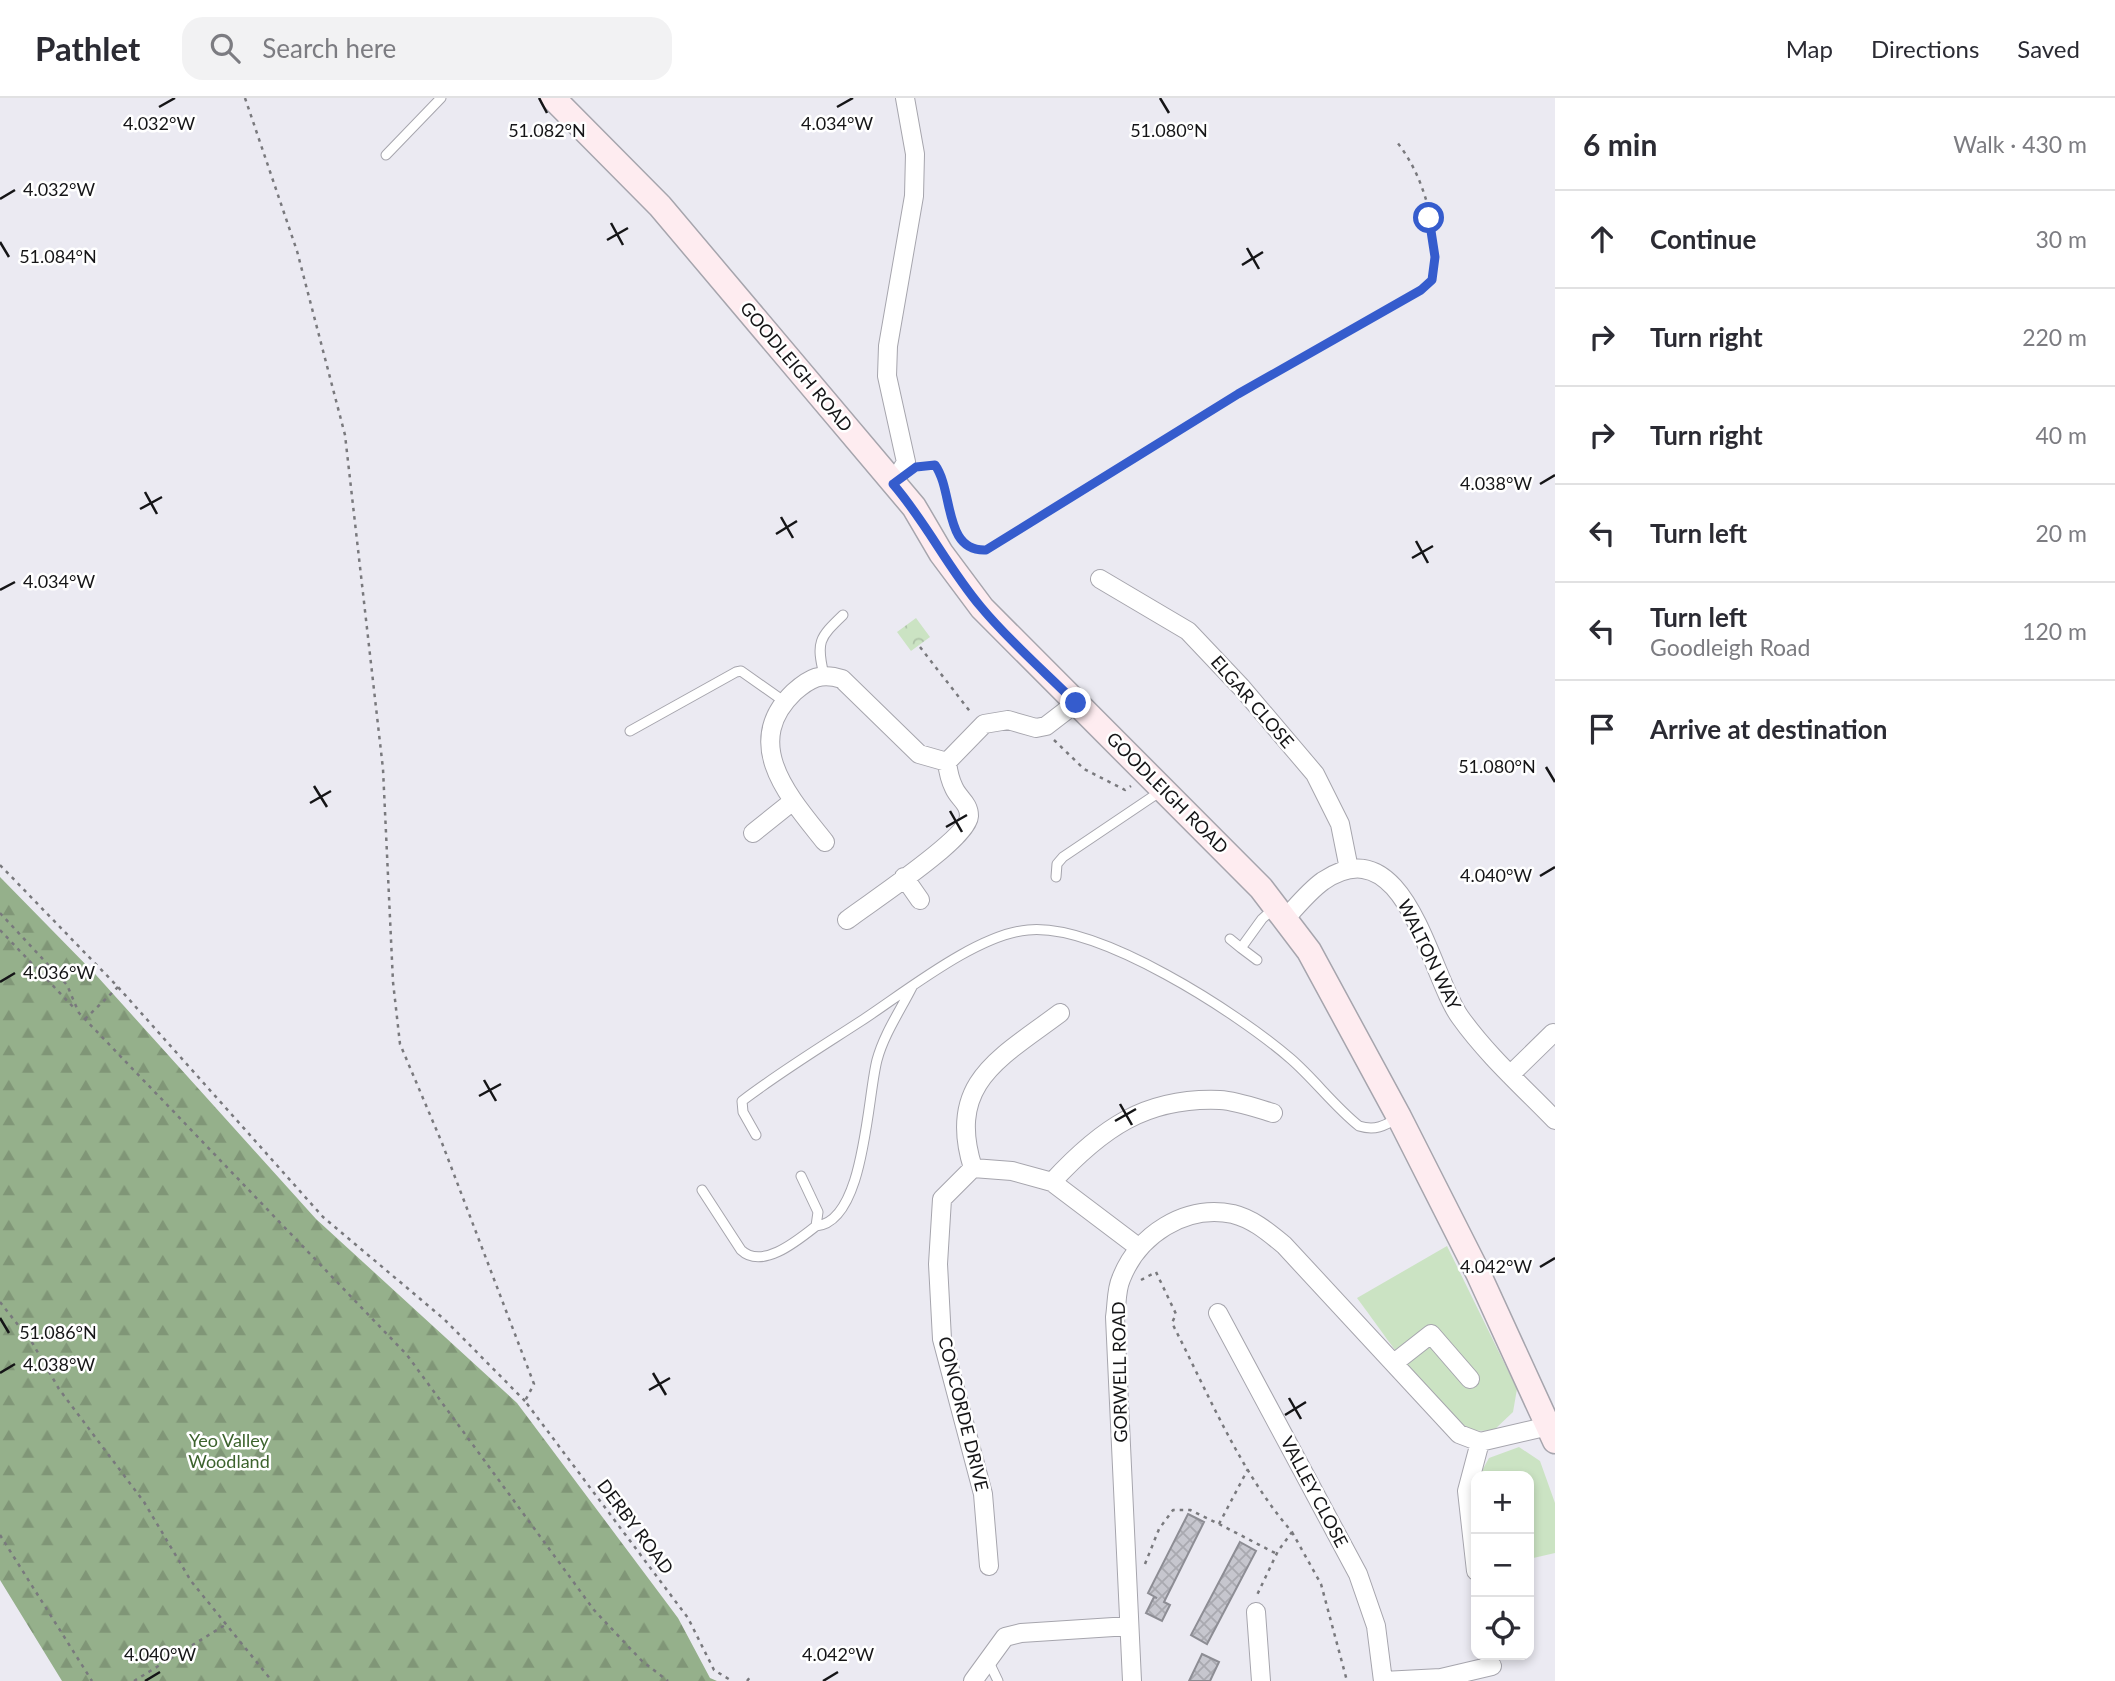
<!DOCTYPE html>
<html lang="en">
<head>
<meta charset="utf-8">
<style>
  body { margin:0; font-family:Lato,sans-serif; background:#f2f2f3; color:#2b2b33 }
  .controls { position:absolute; right:21px; bottom:21px; display:grid; overflow:hidden; border-radius:14px; box-shadow:0 4px 10px #0003 }
  .controls button { width:63px; height:63px; display:grid; place-items:center; padding:0; border:0; border-bottom:2px solid #e1e1e2; background:#fff; color:#2b2b33; font:35px sans-serif }
  .stop { position:absolute; width:21px; height:21px; margin:-16px; border:5px solid #355ccd; border-radius:50%; background:#fff }
  .stop.end { background:#355ccd; border-color:#fff; box-shadow:0 2px 7px #0008 }
  .list { margin:0; padding:0; list-style:none }
  h2 { display:flex; justify-content:space-between; align-items:center; height:91px; margin:0; padding:0 28px; font-size:30px }
  h2 small { font-size:23px; font-weight:400; color:#7c7c81 }
  .list li { display:grid; grid-template-columns:46px 1fr auto; gap:21px; align-items:center; box-sizing:border-box; height:98px; padding:0 28px; border-top:2px solid #e1e1e2 }
  .list b { display:block; font-size:26px; white-space:nowrap }
  .list p { margin:0; font-size:23px; white-space:nowrap; color:#7c7c81 }
  .list em { font-size:23px; font-style:normal; color:#7c7c81 }
  .icon { flex:none; width:38px; height:38px; fill:none; stroke:currentColor; stroke-width:2; stroke-linecap:round; stroke-linejoin:round }
  .map { position:relative; flex:none; width:1555px; height:1583px; overflow:hidden }
  header { display:flex; align-items:center; gap:42px; box-sizing:border-box; height:98px; padding:0 35px; background:#fff; border-bottom:2px solid #e1e1e2 }
  header strong { font-size:33px }
  nav { display:flex; gap:38px; margin-inline-start:auto; font-size:24px }
  .search { width:490px; height:63px; background:#f2f2f3; display:flex; align-items:center; gap:18px; box-sizing:border-box; padding:0 24px; border-radius:21px; color:#7c7c81; font-size:26px }
  main { display:flex }
  aside { flex:1; background:#fff }
  .map>svg:first-child { display:block }
</style>
</head>
<body>
<header>
<strong>Pathlet</strong>
<div class="search"><svg class="icon" aria-label="search" viewBox="0 0 24 24"><circle cx="10" cy="10" r="6"/><path d="M15 15l6 6"/></svg>Search here</div>
<nav><a>Map</a><a>Directions</a><a>Saved</a></nav>
</header>
<main>
<div class="map">
<svg width="1555" height="1583" viewBox="0 0 1555 1583">
  <defs>
    <pattern id="forest-firs" width="22" height="20" patternUnits="userSpaceOnUse" patternTransform="scale(1.75)"><rect width="22" height="20" fill="#95b08b"/><path d="M5 1l3.5 6h-7zM16 11l3.5 6h-7z" fill="#809677"/></pattern>
    <pattern id="park-crowns" width="20" height="18" patternUnits="userSpaceOnUse" patternTransform="scale(1.75)"><rect width="20" height="18" fill="#cbe3c3"/><path d="M2 6a3 3 0 1 1 6 0M12 15a3 3 0 1 1 6 0" fill="none" stroke="#adc2a7"/></pattern>
    <pattern id="building-cross-hatch" width="8" height="8" patternUnits="userSpaceOnUse" patternTransform="scale(1.75)"><rect width="8" height="8" fill="#c6c6ce"/><path d="M0 0l8 8M0 8l8-8" fill="none" stroke="#a9a9b0"/></pattern>
  </defs>
  <rect width="100%" height="100%" fill="#ebeaf2"/>
  <!-- grass -->
  <path fill="#cbe3c3" d="M1447 1148 1517 1291 1513 1314 1493 1333C1486 1332 1477 1334 1471 1331 1435 1313 1382 1233 1357 1200Z
    M1519 1349 1540 1363 1555 1405V1455L1529 1461V1378H1479L1489 1360Z"/>
  <!-- forest -->
  <path fill="url(#forest-firs)" d="M0 779 96 877 316 1121 517 1305 678 1520 710 1580 717 1583H62L0 1482Z"/>
  <!-- park -->
  <path fill="url(#park-crowns)" d="M916 520 930 539 911 553 897 534Z"/>
  <!-- building -->
  <path fill="url(#building-cross-hatch)" stroke="#8d8d94" stroke-width="2" d="M1188 1416 1204 1424 1164 1504 1170 1507 1162 1523 1146 1515 1154 1499 1157 1500 1148 1495Z
    M1240 1444 1256 1453 1207 1546 1191 1537Z
    M1202 1556 1219 1564 1210 1583H1189Z"/>
  <g fill="none" stroke-linecap="round" stroke-linejoin="round">
    <defs>
      <path id="lane" d="M386 57 441 0
        M824 577C816 544 819 540 843 517
        M630 633 736 574 741 573 785 604
        M1056 779 1057 766 1063 759 1161 693
        M1230 841 1241 850
        M1257 862 1241 850 1262 821 1273 811
        M756 1037 743 1014 742 1003C780 974 821 949 861 923 904 895 977 836 1028 832 1099 825 1238 915 1291 961 1315 982 1334 1008 1359 1028 1375 1033 1384 1028 1398 1020
        M702 1092 741 1152C762 1172 797 1143 816 1128L818 1114 801 1078
        M816 1128C865 1124 867 1000 877 962 884 936 900 913 912 889
        M987 1560 998 1583"/>
      <path id="street" d="M893 386 906 364 887 278 888 248 914 98 915 56 905 0
        M1100 481 1188 533 1242 590 1315 676 1340 726 1349 771
        M753 735 793 703
        M825 744C790 700 740 646 794 594 810 580 821 574 842 581L919 656 947 664 984 626 1008 622 1036 630 1046 628 1076 605
        M904 779 920 802
        M1285 821C1297 808 1309 793 1323 783 1406 727 1429 876 1460 919 1487 957 1523 989 1555 1022
        M847 822C869 805 968 741 969 718 969 705 959 701 954 690 950 682 948 673 947 664
        M1510 977 1553 935
        M973 1070C946 985 1000 960 1060 915
        M1052 1084C1101 1031 1145 999 1220 1002 1237 1003 1256 1010 1273 1015
        M1218 1215 1358 1476 1376 1528 1383 1583 1441 1580 1492 1568
        M1394 1265 1431 1236 1470 1281
        M989 1468 983 1396 942 1241 938 1166 942 1101 973 1070 1012 1073 1052 1084 1138 1149
        M1476 1473 1467 1393 1480 1344
        M1256 1514 1261 1583
        M973 1583 1005 1539 1021 1535 1129 1528
        M1132 1583 1115 1219C1117 1207 1116 1192 1121 1181 1138 1137 1185 1106 1233 1116 1253 1121 1268 1134 1284 1147L1459 1336 1480 1344 1549 1328"/>
      <path id="secondary" d="M553 0 660 108 914 409 941 455 982 510 1261 790 1309 853 1399 1019 1478 1175 1555 1343"/>
    </defs>
    <!-- lane casing -->
    <use href="#lane" stroke="#a6a5ad" stroke-width="11"/>
    <!-- street casing -->
    <use href="#street" stroke="#a6a5ad" stroke-width="20"/>
    <!-- secondary casing -->
    <use href="#secondary" stroke="#a6a5ad" stroke-width="27"/>
    <!-- path -->
    <path stroke="#79797d" stroke-width="2.5" stroke-dasharray="3.5 5" stroke-linecap="butt" d="M245 0 297 153 345 337 383 671 393 884 400 946 442 1045 534 1286 525 1303 688 1520 714 1572 732 1583
      M923 367H935C954 393 943 454 986 452L1238 296 1421 192 1432 182C1440 136 1425 78 1396 43
      M920 549 972 616
      M1054 642 1084 671 1125 692 1131 688
      M0 767 118 889 323 1119 444 1221 525 1303
      M0 815 67 887 79 915 407 1257 594 1512 642 1563 668 1583
      M0 832 76 912
      M85 921 118 889
      M1141 1182 1156 1174 1176 1216 1172 1225C1208 1295 1240 1374 1292 1434L1278 1453 1257 1497
      M0 1204 33 1246 59 1291 144 1404 191 1483 272 1583
      M1219 1426 1275 1455
      M1292 1434 1321 1486 1347 1583
      M0 1437 92 1583
      M1145 1466 1159 1431 1173 1412H1190L1219 1426 1248 1371
      M134 1583 225 1527
      M747 1583 751 1578"/>
    <!-- lane -->
    <use href="#lane" stroke="#fff" stroke-width="9"/>
    <!-- street -->
    <use href="#street" stroke="#fff" stroke-width="18"/>
    <!-- secondary -->
    <use href="#secondary" stroke="#feecf0" stroke-width="24"/>
  </g>
  <g fill="none" stroke-linecap="round" stroke-linejoin="round">
    <!-- route -->
    <path stroke="#355ccd" stroke-width="9" d="M1076 605C1045 574 1009 543 981 509 948 470 926 424 893 386L916 369 935 367C954 393 943 454 986 452L1238 296 1421 192 1432 182 1435 159 1429 120"/>
  </g>
  <!-- ticks -->
  <path fill="none" stroke="#151517" stroke-width="2.5" d="M539 0 547 15M1160 0 1169 15M159 9 175 0M837 9 853 0M0 101 15 92M611 125 623 147M607 142 628 130M0 144 9 159M1247 150 1259 171M1242 167 1263 154M1540 386 1555 377M145 394 157 416M140 411 162 399M781 419 793 440M776 436 797 423M1416 443 1428 465M1412 460 1433 448M0 492 15 484M1546 669 1555 684M314 688 327 709M310 705 331 693M950 713 962 734M946 729 967 717M1540 778 1555 769M0 884 15 875M484 982 496 1003M479 998 501 986M1120 1006 1132 1027M1115 1023 1136 1011M1540 1169 1555 1160M0 1220 9 1235M0 1275 15 1266M653 1275 666 1297M649 1292 670 1280M1289 1300 1301 1321M1285 1317 1306 1304M145 1583 160 1574M823 1583 838 1574"/>
  <g text-anchor="middle" stroke-width="5" stroke-linejoin="round" paint-order="stroke">
    <!-- street labels -->
    <g font-size="18" fill="#151517" stroke="#fff">
      <text transform="translate(796 269) rotate(50)" y="6">GOODLEIGH ROAD</text>
      <text transform="translate(1252 604) rotate(49)" y="6">ELGAR CLOSE</text>
      <text transform="translate(1167 695) rotate(45)" y="6">GOODLEIGH ROAD</text>
      <text transform="translate(1429 857) rotate(64)" y="6">WALTON WAY</text>
      <text transform="translate(1120 1274) rotate(-91)" y="6">GORWELL ROAD</text>
      <text transform="translate(963 1316) rotate(76)" y="6">CONCORDE DRIVE</text>
      <text transform="translate(1314 1394) rotate(62)" y="6">VALLEY CLOSE</text>
      <text transform="translate(635 1429) rotate(53)" y="6">DERBY ROAD</text>
    </g>
    <!-- park labels -->
    <g font-size="18" fill="#3d632e" stroke="#fff">
      <text x="229" y="1349">Yeo Valley<tspan x="229" dy="21">Woodland</tspan></text>
    </g>
  </g>
  <g font-size="18" text-anchor="middle" fill="#151517" stroke="#fff" stroke-width="5" stroke-linejoin="round" paint-order="stroke">
    <text x="159" y="32">4.032°W</text>
    <text x="837" y="32">4.034°W</text>
    <text x="547" y="39">51.082°N</text>
    <text x="1169" y="39">51.080°N</text>
    <text x="59" y="98">4.032°W</text>
    <text x="58" y="165">51.084°N</text>
    <text x="1496" y="392">4.038°W</text>
    <text x="59" y="490">4.034°W</text>
    <text x="1497" y="675">51.080°N</text>
    <text x="1496" y="784">4.040°W</text>
    <text x="59" y="881">4.036°W</text>
    <text x="1496" y="1175">4.042°W</text>
    <text x="58" y="1241">51.086°N</text>
    <text x="59" y="1273">4.038°W</text>
    <text x="160" y="1563">4.040°W</text>
    <text x="838" y="1563">4.042°W</text>
  </g>
</svg>
<div class="controls">
<button>+</button>
<button>−</button>
<button><svg class="icon" aria-label="locate" viewBox="0 0 24 24"><circle cx="12" cy="12" r="6"/><path d="M12 2v4M12 18v4M2 12h4M18 12h4"/></svg></button>
</div>
<div class="stop" style="left:1429px;top:120px"></div>
<div class="stop end" style="left:1076px;top:605px"></div>
</div>
<aside>
<h2>6 min<small>Walk · 430 m</small></h2>
<ul class="list">
<li><svg class="icon" aria-label="ahead" viewBox="0 0 24 24"><path d="M12 20V5M6 11l6-6 6 6"/></svg><div><b>Continue</b></div><em>30 m</em></li>
<li><svg class="icon" aria-label="right" viewBox="0 0 24 24"><path d="M7 20v-9h11M14 6l5 5-5 5"/></svg><div><b>Turn right</b></div><em>220 m</em></li>
<li><svg class="icon" aria-label="right" viewBox="0 0 24 24"><path d="M7 20v-9h11M14 6l5 5-5 5"/></svg><div><b>Turn right</b></div><em>40 m</em></li>
<li><svg class="icon" aria-label="left" viewBox="0 0 24 24"><path d="M17 20v-9H6M10 6l-5 5 5 5"/></svg><div><b>Turn left</b></div><em>20 m</em></li>
<li><svg class="icon" aria-label="left" viewBox="0 0 24 24"><path d="M17 20v-9H6M10 6l-5 5 5 5"/></svg><div><b>Turn left</b><p>Goodleigh Road</p></div><em>120 m</em></li>
<li><svg class="icon" aria-label="arrive" viewBox="0 0 24 24"><path d="M6 21V4h12l-3 4 3 4H6"/></svg><div><b>Arrive at destination</b></div></li>
</ul>
</aside>
</main>
</body>
</html>
